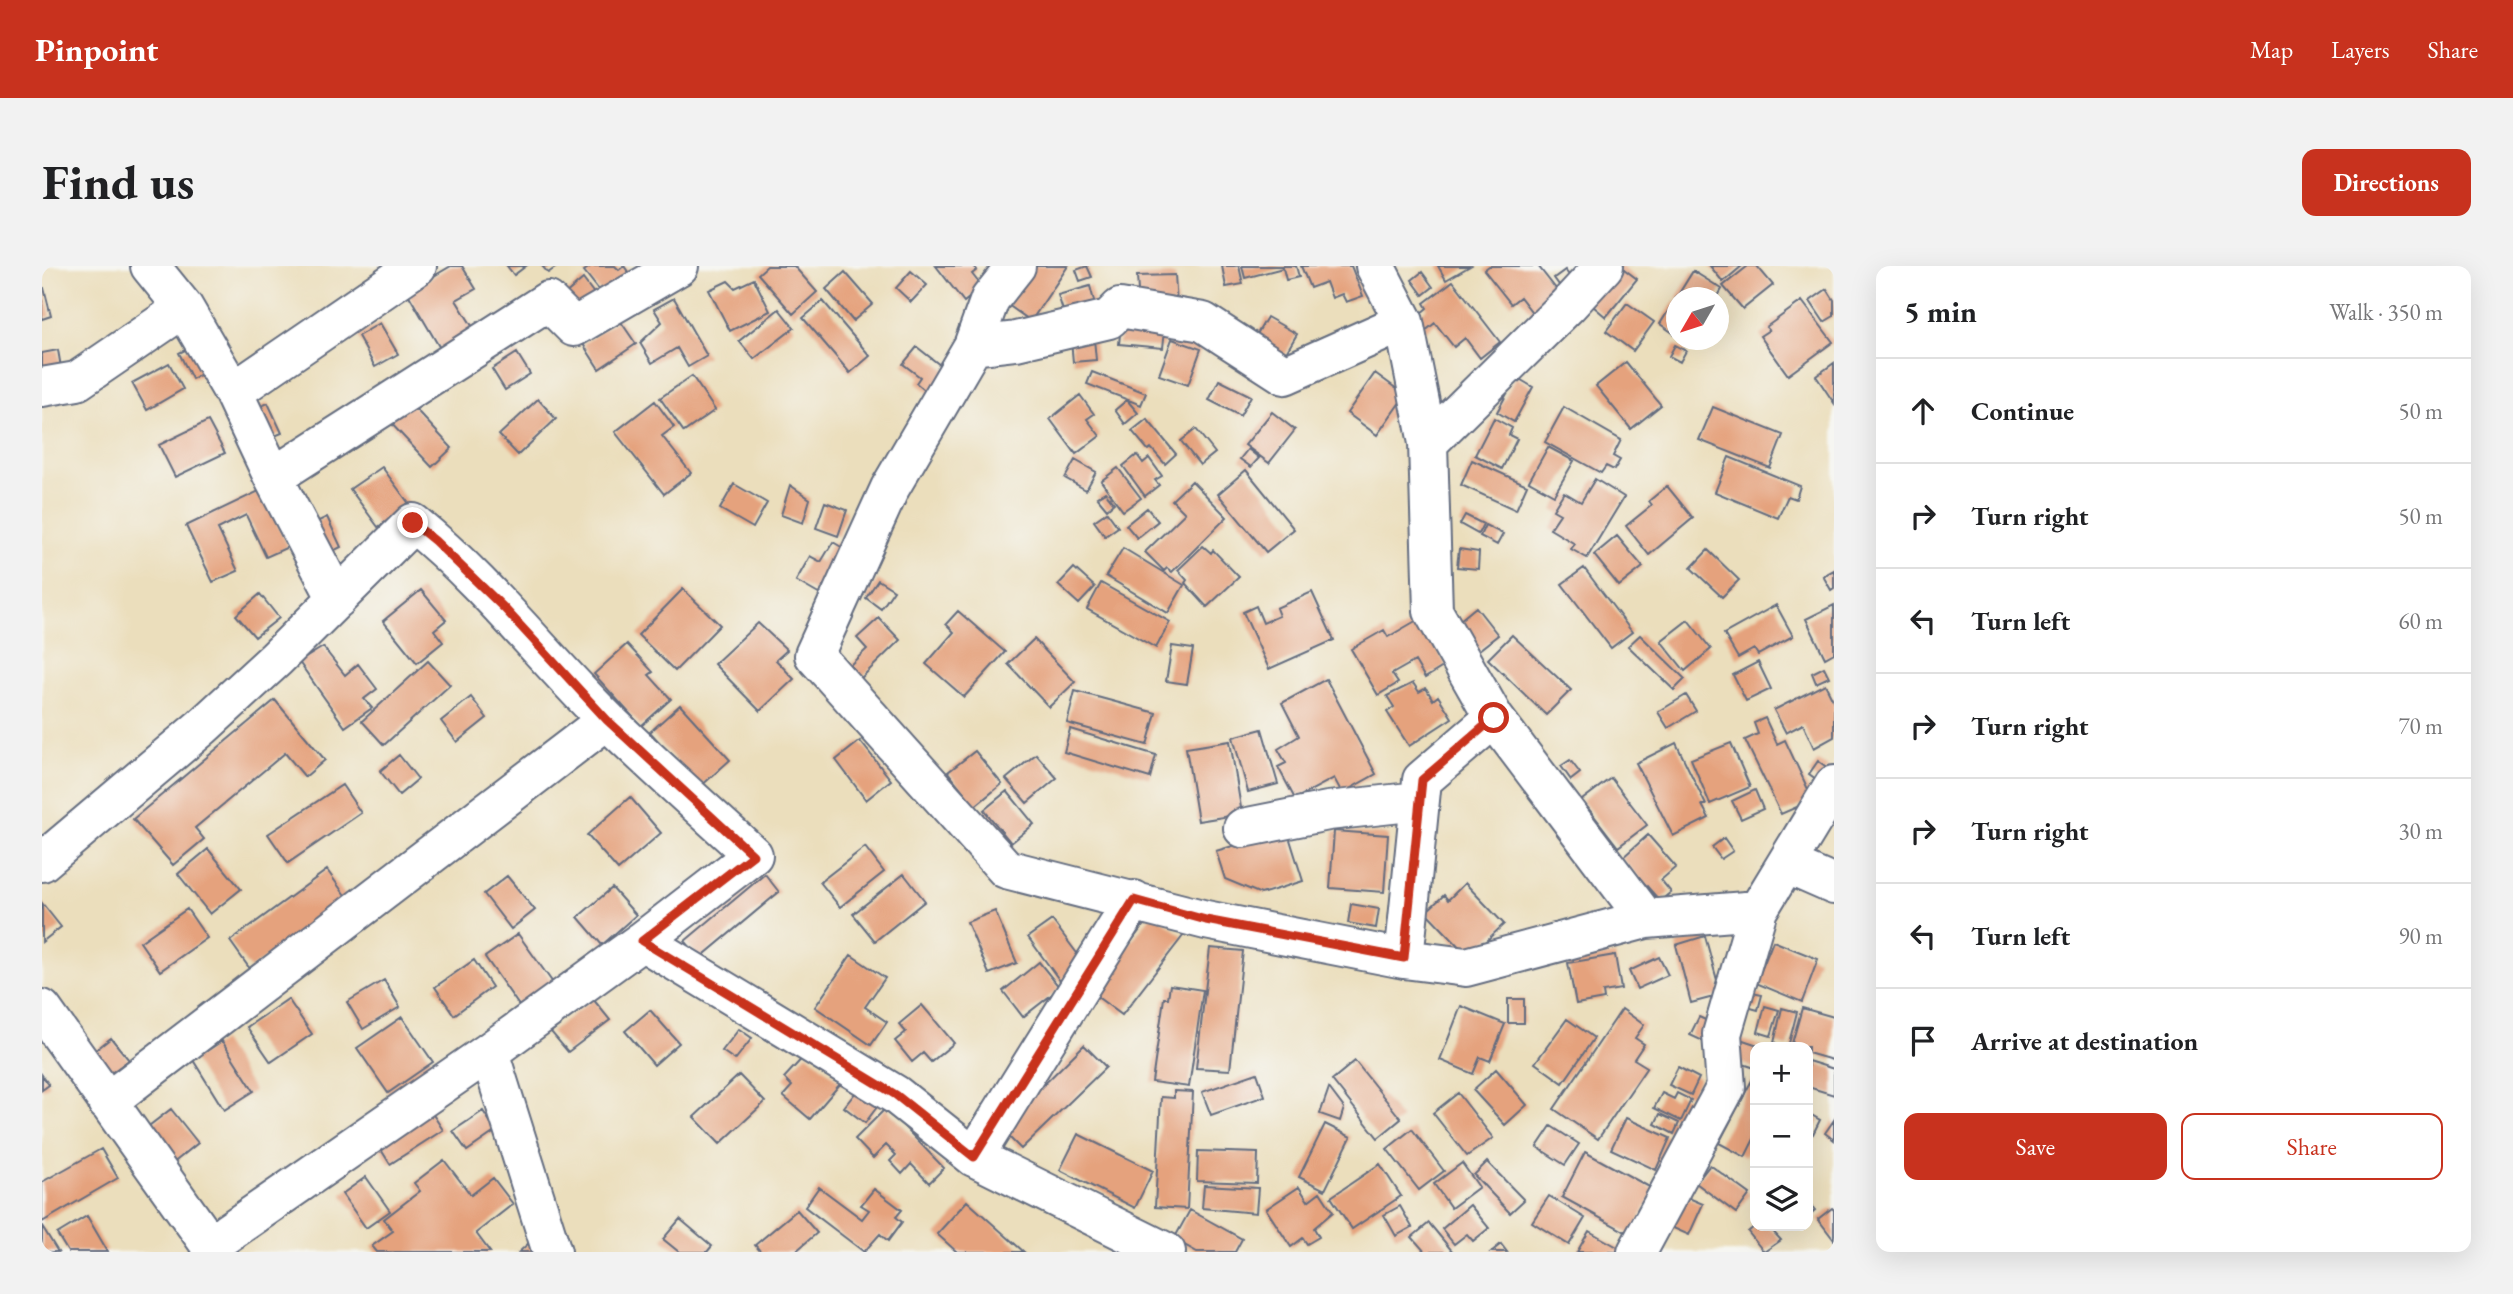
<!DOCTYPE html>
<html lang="en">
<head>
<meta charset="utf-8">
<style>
  body { margin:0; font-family:"EB Garamond",serif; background:#f2f2f2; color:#202124 }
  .controls { position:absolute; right:21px; bottom:21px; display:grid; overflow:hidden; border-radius:14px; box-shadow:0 7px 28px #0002 }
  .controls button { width:63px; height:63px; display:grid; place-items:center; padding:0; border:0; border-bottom:2px solid #e0e0e0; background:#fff; color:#202124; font:35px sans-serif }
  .compass { position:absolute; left:1624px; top:21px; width:63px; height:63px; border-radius:50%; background:#fff; box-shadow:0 7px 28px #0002; rotate:231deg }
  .stop { position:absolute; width:21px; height:21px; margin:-16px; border:5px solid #c8321e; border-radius:50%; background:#fff }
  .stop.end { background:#c8321e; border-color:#fff; box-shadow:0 2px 7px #0008 }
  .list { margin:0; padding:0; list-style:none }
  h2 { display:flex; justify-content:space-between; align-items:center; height:91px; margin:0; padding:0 28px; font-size:30px }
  h2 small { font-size:23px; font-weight:400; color:#757577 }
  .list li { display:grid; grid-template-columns:46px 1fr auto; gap:21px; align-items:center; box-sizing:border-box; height:105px; padding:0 28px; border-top:2px solid #e0e0e0 }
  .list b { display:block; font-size:26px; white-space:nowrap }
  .list em { font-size:23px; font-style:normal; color:#757577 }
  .actions { display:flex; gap:14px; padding:21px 28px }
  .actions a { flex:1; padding:16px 0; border:2px solid #c8321e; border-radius:14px; text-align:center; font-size:24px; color:#c8321e }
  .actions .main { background:#c8321e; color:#fff }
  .icon { flex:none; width:38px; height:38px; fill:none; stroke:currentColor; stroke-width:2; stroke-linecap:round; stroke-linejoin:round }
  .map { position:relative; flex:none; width:1792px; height:986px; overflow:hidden; border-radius:14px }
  header { display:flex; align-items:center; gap:42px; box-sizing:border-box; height:98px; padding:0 35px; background:#c8321e; color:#fff }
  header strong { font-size:33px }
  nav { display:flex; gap:38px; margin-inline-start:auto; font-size:24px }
  .intro { display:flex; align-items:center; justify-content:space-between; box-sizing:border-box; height:168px; padding:0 42px }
  h1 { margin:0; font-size:49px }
  .button { padding:18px 32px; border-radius:14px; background:#c8321e; color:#fff; font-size:24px; font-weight:700 }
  main { display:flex; gap:42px; padding:0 42px }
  aside { flex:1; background:#fff; border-radius:14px; box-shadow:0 7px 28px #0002 }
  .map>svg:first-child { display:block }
</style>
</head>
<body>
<header>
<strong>Pinpoint</strong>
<nav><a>Map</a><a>Layers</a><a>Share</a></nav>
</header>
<div class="intro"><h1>Find us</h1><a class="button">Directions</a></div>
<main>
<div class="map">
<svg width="1792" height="986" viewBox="0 0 1792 986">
  <rect width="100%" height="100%" fill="#f6f6f2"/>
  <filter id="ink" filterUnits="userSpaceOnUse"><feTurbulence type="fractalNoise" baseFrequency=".0143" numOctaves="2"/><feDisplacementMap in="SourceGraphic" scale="14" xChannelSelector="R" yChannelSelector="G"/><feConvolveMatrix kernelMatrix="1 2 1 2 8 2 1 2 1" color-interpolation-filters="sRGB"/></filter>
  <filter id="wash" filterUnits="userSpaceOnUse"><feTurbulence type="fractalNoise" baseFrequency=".00686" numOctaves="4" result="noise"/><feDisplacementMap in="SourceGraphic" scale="28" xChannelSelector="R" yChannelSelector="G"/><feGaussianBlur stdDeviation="1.57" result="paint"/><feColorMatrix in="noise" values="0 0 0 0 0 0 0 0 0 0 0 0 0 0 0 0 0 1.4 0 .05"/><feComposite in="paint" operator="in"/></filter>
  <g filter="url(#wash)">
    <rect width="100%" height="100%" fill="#ebdebc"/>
    <g id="blocks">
      <!-- building -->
      <path fill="#e5a27d" d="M409 0H420L434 23 414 34 435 68 402 89 365 26Z
        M465 0H484L472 9Z
        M500 0H516L506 7Z
        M549 0H573L577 4 582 0 591 13 564 33 542 5Z
        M725 0H752L775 26 751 48 716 8Z
        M894 0H932L935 4 930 8 940 21 922 36Z
        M992 0H1026L989 55 966 39Z
        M1045 0 1050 11 1038 15 1034 4Z
        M1180 0H1197L1201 18 1184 21Z
        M1200 0H1254L1257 11 1244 14 1241 2 1203 12Z
        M1259 0H1309L1321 30 1304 36 1300 28 1290 32 1284 16 1268 22Z
        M1396 0H1428L1404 14Z
        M1447 0H1496L1518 28 1492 49 1478 31 1469 38 1442 4Z
        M1578 0 1595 13 1564 51 1545 35Z
        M1668 0H1700L1681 16Z
        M1706 0H1715L1731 19 1701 43 1681 20Z
        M1523 4 1533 17 1522 26 1512 12Z
        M869 5 885 19 869 36 854 22Z
        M1651 5 1680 23 1675 32H1634V69L1618 58Z
        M803 6 831 38 811 55 784 23Z
        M1380 6 1391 21 1381 29 1370 14Z
        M1133 9 1135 38 1097 39 1095 10Z
        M541 13 556 33 537 48 522 29Z
        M712 13 728 45 688 65 667 24 686 15 693 22Z
        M1411 15 1458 76 1438 92 1423 72 1412 81 1393 57 1382 66 1372 53 1385 42 1382 37Z
        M1048 20 1055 46 1024 54 1016 29Z
        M0 22H2L9 50 0 53Z
        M1785 23 1792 34V50L1782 56 1768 35Z
        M632 32 665 90 646 101 635 82 610 97 598 77 620 56 612 43Z
        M781 35 828 90 808 107 761 52Z
        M1760 35 1791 76 1746 109 1718 70 1727 64 1724 61Z
        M1585 37 1612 56 1591 85 1564 65Z
        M737 43 752 62 712 93 697 75Z
        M1080 50 1124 54 1121 82 1077 78Z
        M1225 51 1255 68 1241 92 1211 75Z
        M577 53 594 78 557 103 541 78Z
        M338 57 356 88 333 101 316 70Z
        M1051 62 1054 94 1031 96 1028 64Z
        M1130 73 1159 83 1146 119 1117 109Z
        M157 77 170 103 150 113 137 87Z
        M1633 79 1644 85 1638 96 1627 90Z
        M875 81 908 107 890 130 874 117 878 111 861 98Z
        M16 84 20 107 0 111V87Z
        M475 87 488 108 463 124 450 103Z
        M1584 96 1619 139 1589 163 1554 120Z
        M127 97 141 123 105 144 90 117Z
        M1792 97V137L1774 110Z
        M1050 106 1104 127 1099 139 1045 118Z
        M1333 107 1363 129 1335 169 1305 147Z
        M650 110 673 144 642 166 618 132Z
        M1474 111 1491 121 1472 156 1455 146Z
        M1177 114 1209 130 1198 150 1167 134Z
        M1038 129 1052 148 1045 153 1058 170 1034 188 1008 153Z
        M496 133 514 153 476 189 457 169Z
        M1085 134 1096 147 1083 158 1073 144Z
        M366 135 410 182 390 201 346 154Z
        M613 135 632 161 620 170 649 207 622 228 573 166Z
        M226 137 240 167 223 174 208 145Z
        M1522 141 1579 174 1571 190 1578 194 1572 204 1564 200 1559 207 1503 176Z
        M1671 141 1741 169 1728 202 1657 174Z
        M1230 146 1253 164 1227 197 1203 179Z
        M1452 152 1470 162 1467 169 1475 173 1460 203 1433 189Z
        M1105 153 1134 188 1123 198 1109 182 1106 184 1090 165Z
        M166 155 183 187 133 211 117 179Z
        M1154 163 1173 187 1158 199 1139 175Z
        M1506 181 1532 195 1512 229 1487 215Z
        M1206 183 1217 192 1209 201 1198 193Z
        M1095 189 1101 197 1107 192 1120 210 1113 214 1117 219 1103 230 1081 200Z
        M1687 191 1758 220 1754 233 1746 230 1736 252 1673 226Z
        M1033 194 1054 206 1044 224 1023 212Z
        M1430 194 1485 219 1474 244 1419 219Z
        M340 201 368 239 336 261 308 223Z
        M1076 202 1099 232 1081 245 1059 215Z
        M1204 204 1252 263 1224 286 1176 228Z
        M1553 213 1582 231 1545 292 1529 283 1533 278 1508 263 1518 248 1511 244 1522 226 1539 236Z
        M1150 215 1185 251 1130 306 1125 302 1122 305 1103 286 1143 247 1130 234Z
        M692 218 725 237 711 262 678 243Z
        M748 219 768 233 761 257 739 249Z
        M1625 220 1651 252 1607 289 1584 260 1610 239 1607 235Z
        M219 224 246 281 224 291 204 249 176 263 196 305 171 316 144 260Z
        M1063 226 1072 237 1065 243 1055 231Z
        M783 236 805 244 796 270 774 262Z
        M1105 242 1116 255 1095 272 1084 259Z
        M1065 246 1076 261 1063 270 1052 255Z
        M1423 249 1441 258 1436 268 1418 258Z
        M285 251 299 281 281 290 266 260Z
        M1443 259 1461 268 1455 279 1438 270Z
        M1575 270 1601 301 1577 320 1552 289Z
        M791 276 806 285 780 330 754 315 768 290 779 296Z
        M1161 280 1169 287 1171 284 1197 311 1165 341 1143 317 1145 314 1136 304Z
        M1081 282 1142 319 1126 347 1064 310Z
        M1417 283 1437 286 1436 303 1415 301Z
        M1666 284 1697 314 1680 331 1649 302Z
        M1032 302 1053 321 1037 338 1016 319Z
        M1542 302 1590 366 1569 382 1520 318Z
        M1792 304V322L1789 324 1781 310Z
        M836 314 852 324 839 343 824 332Z
        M1059 317 1128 356 1114 382 1045 343Z
        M641 323 678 359 633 405 596 369Z
        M379 324 404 354 392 364 401 376 375 397 341 355Z
        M1270 326 1292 374 1227 403 1201 346 1214 340 1221 357 1237 350 1234 342Z
        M218 328 237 352 213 371 194 349Z
        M1734 339 1751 370 1716 389 1712 383 1696 392 1682 368Z
        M1792 339V387L1783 392 1764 353Z
        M1434 341 1456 369 1433 387 1411 360Z
        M916 345 963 386 922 431 884 398 912 366 904 358Z
        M837 352 858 374 818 413 806 401 825 383 815 372Z
        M1377 353 1404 399 1383 412 1373 395 1350 408 1356 417 1336 429 1309 383 1342 364 1346 371Z
        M1646 354 1669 383 1643 405 1619 375Z
        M716 357 745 384 734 394 752 413 718 445 672 398Z
        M1470 369 1529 424 1504 449 1446 393Z
        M1598 369 1643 413 1632 424 1586 380Z
        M992 373 1033 416 1007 441 966 398Z
        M585 378 611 406 607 409 629 433 599 460 552 408Z
        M1130 380 1151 383 1145 418 1124 415Z
        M281 381 303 409 316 398 335 423 322 433 330 442 303 461 257 396Z
        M386 395 408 419 342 479 320 455Z
        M1716 396 1729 423 1704 435 1691 409Z
        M1782 401 1787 411 1774 417 1770 407Z
        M1284 413 1334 508 1300 527 1292 512 1253 533 1236 501 1244 497 1236 483 1257 470 1240 437Z
        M1371 417 1377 426 1384 422 1391 434 1396 430 1410 452 1367 480 1345 446 1352 441 1345 430Z
        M1783 418 1792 436V471L1772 482 1761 458 1744 467 1732 444Z
        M1033 425 1114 447 1105 479 1025 457Z
        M1644 429 1654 445 1626 462 1616 446Z
        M429 431 445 452 415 476 399 455Z
        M233 434 283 494 263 511 243 487 153 562 162 573 131 599 91 553Z
        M638 439 688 494 658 521 608 466Z
        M1723 452 1735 478 1743 474 1771 534 1739 548 1703 474 1716 468 1712 457Z
        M1028 463 1114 489 1108 512 1022 486Z
        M1220 463 1236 518 1206 526 1191 471Z
        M818 475 849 514 824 534 794 494Z
        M1188 475 1200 548 1156 555 1144 482Z
        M1634 477 1664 539H1660L1667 552 1631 570 1594 497Z
        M1689 477 1708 521 1668 538 1649 493Z
        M933 485 960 518 933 540 906 506Z
        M994 488 1015 512 985 537 964 513Z
        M357 489 376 513 357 529 338 505Z
        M1528 494 1538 507 1529 514 1519 500Z
        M1776 495 1786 502 1777 515 1767 508Z
        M1569 512 1605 559 1576 581 1540 534Z
        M300 519 319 547 246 597 226 568Z
        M1713 524 1721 543 1699 553 1690 535Z
        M965 525 992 558 969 577 942 544Z
        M588 531 619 567 576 604 545 569Z
        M1245 564 1261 615 1219 628 1183 613 1174 585Z
        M1292 565 1346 569 1342 626 1288 622Z
        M1606 569 1634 601 1619 614 1629 626 1618 635 1580 592Z
        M1682 572 1691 585 1679 593 1670 581Z
        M823 581 842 606 798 641 778 616Z
        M166 583 199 623 168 648 136 608Z
        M285 604 305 632 208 703 188 675Z
        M723 608 737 626 658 692 643 675Z
        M862 608 883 635 833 675 811 648Z
        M465 610 493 644 469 663 442 628Z
        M1423 617 1462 658 1427 691 1384 646 1402 629 1406 634Z
        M570 622 594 649 560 679 536 651Z
        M0 637 19 661 0 676Z
        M1309 638 1337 643 1334 662 1306 657Z
        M145 643 165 672 118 705 98 676Z
        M953 645 975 697 947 708 925 656Z
        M1111 647 1141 670 1080 749 1050 727Z
        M1010 654 1043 698 1018 715 986 671Z
        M476 668 511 717 478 741 443 691Z
        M1663 670 1679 729 1649 737 1634 679Z
        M1731 675 1776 693 1760 736 1714 717Z
        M1168 682 1201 685 1188 804 1154 802Z
        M809 689 843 712 823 741 845 756 829 779 773 741Z
        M1573 689 1579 723 1561 726 1562 733 1534 738 1526 697Z
        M1617 691 1626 709 1595 723 1587 705Z
        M432 694 450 721 412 749 393 721Z
        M997 696 1018 722 981 751 961 725Z
        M342 714 358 741 321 763 305 736Z
        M1128 719 1161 724 1147 821 1110 816 1122 732H1126Z
        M1701 725 1720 729 1716 744 1698 739Z
        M246 733 270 768 229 796 205 761Z
        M551 733 568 754 526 786 509 766Z
        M1466 733H1482V757H1466Z
        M880 739 912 777 889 796 881 787 870 796 853 775 864 766 857 758Z
        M1419 740 1463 758 1448 795 1438 791 1431 808 1398 794Z
        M1723 740 1737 744 1729 770 1716 766Z
        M1740 742 1755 746 1746 781 1732 777Z
        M1760 742 1792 751 1790 794 1766 787V781H1749Z
        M1580 743 1602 759 1593 772 1602 778 1592 793 1605 801 1556 873 1512 843Z
        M608 744 637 777 612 799 583 765Z
        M360 751 391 796 346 827 315 782Z
        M1657 751 1670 757 1661 775 1648 769Z
        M1525 753 1552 772 1521 817 1493 797Z
        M697 763 710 772 693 794 680 785Z
        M69 772 87 794 62 812 45 791Z
        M1698 773 1722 781H1713V802L1692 795Z
        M180 775 212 825 182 844 151 794Z
        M1042 779 1064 801 979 883 958 862Z
        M765 787 799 817 768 853 741 830 750 820 742 812Z
        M1313 795 1359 853 1336 872 1290 814Z
        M1766 795 1792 803V829L1766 821Z
        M1636 801 1657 812 1649 829 1627 819Z
        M1454 803 1485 839 1463 859 1431 824Z
        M1215 807 1223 830 1169 849 1160 826Z
        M0 809 7 819 0 824Z
        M697 809 723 836 678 878 652 851Z
        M1710 814 1713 815V871L1703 891 1677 877Z
        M818 821 838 837 823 857 802 841Z
        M1287 822 1302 842 1298 855 1278 848Z
        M1132 825 1151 826 1145 943 1113 941 1119 831 1132 832Z
        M1416 827 1451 872 1425 890 1391 847Z
        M1620 827 1632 833 1635 827 1649 834 1639 855 1612 842Z
        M386 841 401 864 348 898 333 874Z
        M844 842 902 902 887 917 869 898 860 908 848 895 854 889 844 879 831 892 813 873Z
        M129 843 156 877 130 898 103 863Z
        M441 845 454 865 425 885 411 865Z
        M1766 847 1778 854 1771 868 1766 865Z
        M1618 848 1637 857 1632 868 1613 858Z
        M1584 852 1628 872 1614 904 1569 883Z
        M1792 854V874L1783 867Z
        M1283 858 1309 871 1283 924 1257 911Z
        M1509 860 1537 878 1523 899 1495 881Z
        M1370 863 1402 905 1377 924 1345 883Z
        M1036 868 1111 905 1093 942 1018 904Z
        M59 883 76 912 0 956V916Z
        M1156 885 1216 887 1215 917 1155 915Z
        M1543 886 1613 924 1589 969 1520 931Z
        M402 894 429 929 451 912 471 938 434 967 448 986H335L330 980 351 965 342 953 378 925 372 917Z
        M1445 896 1482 934 1468 947 1432 909Z
        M1420 897 1437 921 1409 942 1392 918Z
        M1338 898 1359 930 1310 963 1289 931Z
        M1668 899 1708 928 1694 947 1654 917Z
        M324 911 348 945 324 962 300 928Z
        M1162 919 1216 922 1214 947 1160 942Z
        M777 921 820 953 827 944 819 939 832 923 860 944 854 951 860 956 846 975 838 968 822 986 763 941Z
        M1257 921 1266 935 1278 926 1291 946 1272 962 1277 971 1265 978 1261 972 1249 981 1224 943Z
        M1507 930 1543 952 1527 979 1490 956Z
        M1642 930 1661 938 1647 969 1629 961Z
        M925 935 982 986H915L895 968Z
        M1766 935 1773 944 1766 950Z
        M1428 939 1447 962 1431 975 1425 968 1412 978 1400 963Z
        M1358 940 1370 961 1354 970 1342 949Z
        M1790 942 1792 944V974L1776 953Z
        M755 944 775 967 753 986H719L713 979Z
        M1148 944 1200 973 1193 986H1155L1132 973Z
        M45 950 66 986H26L15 968Z
        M638 953 670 980 665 986H637L621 973Z
        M1387 957 1411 986H1383L1370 971Z
        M0 960 16 986H0Z
        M1713 960H1726L1739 974 1722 986 1706 966Z
        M1547 965 1579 983 1577 986H1535Z
        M488 976 496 986H477Z
        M1459 978 1465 986H1449Z"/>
    </g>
  </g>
  <g filter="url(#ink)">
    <use href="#blocks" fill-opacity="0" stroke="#646c7f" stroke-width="2"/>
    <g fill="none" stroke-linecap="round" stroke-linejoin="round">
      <defs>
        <path id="street" d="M108 0 142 42 191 126 231 211 295 333
          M974 0 948 33 931 80 848 222 772 389 964 603 1164 654 1362 693 1424 701 1604 653 1716 644
          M1333 0 1362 56 1386 177 1391 345 1452 452 1604 653
          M931 80 974 75 1067 53 1078 42 1161 56 1243 109 1362 56
          M0 121 35 115 142 42
          M191 126 375 0
          M1386 177 1526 39 1562 0
          M231 211 506 35 532 61 637 0
          M1201 562 1286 545 1377 535
          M0 596 160 461 234 393 371 257C444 316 500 390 566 455 613 501 663 545 711 589L600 675 447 786 168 979 0 743
          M1744 598 1792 619
          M600 675 854 829 932 891 1124 986
          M1362 693 1380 514 1452 452
          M447 786 510 986
          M65 836 565 454
          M932 891 1092 634
          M1595 986 1684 821 1680 768 1716 644 1792 519"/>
      </defs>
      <!-- street casing -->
      <use href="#street" stroke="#646c7f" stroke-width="42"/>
      <!-- street -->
      <use href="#street" stroke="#fff" stroke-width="38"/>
    </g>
  </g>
  <g fill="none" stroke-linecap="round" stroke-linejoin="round" filter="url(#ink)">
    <!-- route -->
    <path stroke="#c8321e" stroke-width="9" d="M371 257 393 275 462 342 565 454 711 589 600 675 854 829 932 891 1092 634 1164 654 1362 692 1380 514 1452 452"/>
  </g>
</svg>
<div class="controls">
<button>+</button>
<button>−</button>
<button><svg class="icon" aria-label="layers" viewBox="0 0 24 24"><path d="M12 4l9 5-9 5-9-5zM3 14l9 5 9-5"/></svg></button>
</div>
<svg class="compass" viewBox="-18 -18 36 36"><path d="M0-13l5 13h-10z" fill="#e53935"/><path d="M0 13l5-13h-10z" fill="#757577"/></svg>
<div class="stop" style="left:1452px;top:452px"></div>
<div class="stop end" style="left:371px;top:257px"></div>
</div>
<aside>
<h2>5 min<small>Walk · 350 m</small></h2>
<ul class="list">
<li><svg class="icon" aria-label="ahead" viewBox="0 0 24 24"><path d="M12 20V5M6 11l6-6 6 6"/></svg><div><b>Continue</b></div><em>50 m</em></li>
<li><svg class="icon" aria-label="right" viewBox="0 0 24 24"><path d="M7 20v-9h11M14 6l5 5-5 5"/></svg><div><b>Turn right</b></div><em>50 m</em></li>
<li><svg class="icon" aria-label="left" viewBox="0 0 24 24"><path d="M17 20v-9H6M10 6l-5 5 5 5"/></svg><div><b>Turn left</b></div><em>60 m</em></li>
<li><svg class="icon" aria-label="right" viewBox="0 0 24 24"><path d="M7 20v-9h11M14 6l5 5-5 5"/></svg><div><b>Turn right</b></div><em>70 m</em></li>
<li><svg class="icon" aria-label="right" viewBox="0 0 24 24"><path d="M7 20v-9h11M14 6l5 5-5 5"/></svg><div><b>Turn right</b></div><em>30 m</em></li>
<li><svg class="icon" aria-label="left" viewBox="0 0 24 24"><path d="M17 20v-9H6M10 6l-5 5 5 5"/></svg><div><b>Turn left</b></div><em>90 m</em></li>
<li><svg class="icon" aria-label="arrive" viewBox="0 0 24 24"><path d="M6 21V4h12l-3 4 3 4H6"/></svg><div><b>Arrive at destination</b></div></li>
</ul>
<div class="actions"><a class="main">Save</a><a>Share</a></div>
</aside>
</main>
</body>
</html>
